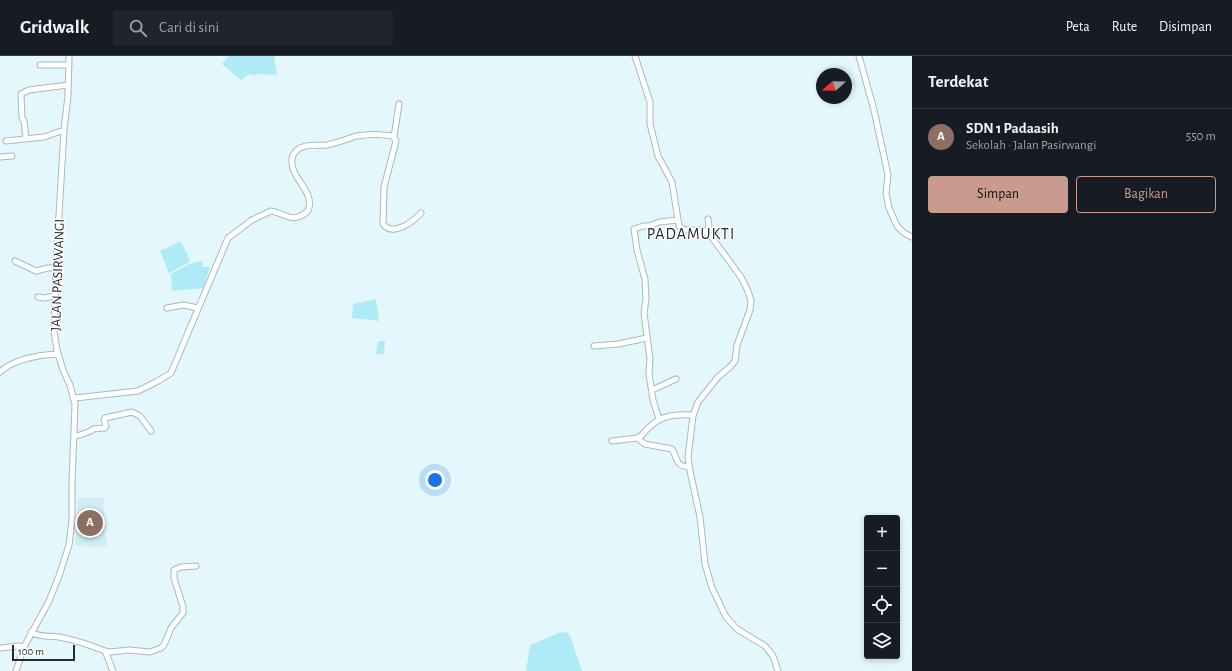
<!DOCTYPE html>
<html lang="id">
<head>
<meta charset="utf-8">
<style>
  body { margin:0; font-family:"Alegreya Sans",sans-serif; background:#20242c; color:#f1f3f6 }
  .controls { position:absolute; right:12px; bottom:12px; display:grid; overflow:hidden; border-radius:4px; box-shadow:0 2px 6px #0003 }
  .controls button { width:36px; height:36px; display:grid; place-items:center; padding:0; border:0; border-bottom:1px solid #363941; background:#171b24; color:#f1f3f6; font:20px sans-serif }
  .compass { position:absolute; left:816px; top:12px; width:36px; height:36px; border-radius:50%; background:#171b24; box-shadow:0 2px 6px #0003; rotate:250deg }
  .scale { position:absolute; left:12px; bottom:10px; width:63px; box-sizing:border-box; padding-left:4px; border:2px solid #242c2d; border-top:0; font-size:11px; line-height:14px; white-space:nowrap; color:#242c2d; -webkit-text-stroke:3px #fff; paint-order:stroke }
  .you { position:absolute; left:435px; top:424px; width:14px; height:14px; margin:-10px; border:3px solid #fff; border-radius:50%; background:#1a73e8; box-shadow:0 0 0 6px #1a73e833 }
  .badge { display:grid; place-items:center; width:26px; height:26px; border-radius:50%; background:#c89b8e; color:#fff; font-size:13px; font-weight:700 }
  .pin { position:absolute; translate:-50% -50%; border:2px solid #fff; box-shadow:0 1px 4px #0006 }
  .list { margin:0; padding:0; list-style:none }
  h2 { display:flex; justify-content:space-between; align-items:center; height:52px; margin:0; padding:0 16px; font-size:17px }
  h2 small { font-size:13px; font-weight:400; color:#9ea1a6 }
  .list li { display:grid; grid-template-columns:26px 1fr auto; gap:12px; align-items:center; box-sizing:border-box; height:56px; padding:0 16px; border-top:1px solid #363941 }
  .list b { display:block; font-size:15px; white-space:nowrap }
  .list p { margin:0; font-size:13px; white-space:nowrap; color:#9ea1a6 }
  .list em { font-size:13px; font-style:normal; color:#9ea1a6 }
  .actions { display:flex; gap:8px; padding:12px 16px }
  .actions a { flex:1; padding:9px 0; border:1px solid #c89b8e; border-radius:4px; text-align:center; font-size:14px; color:#c89b8e }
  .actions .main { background:#c89b8e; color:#111 }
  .icon { flex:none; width:22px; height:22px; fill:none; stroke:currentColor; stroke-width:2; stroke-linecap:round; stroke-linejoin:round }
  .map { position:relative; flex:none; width:912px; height:615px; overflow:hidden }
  header { display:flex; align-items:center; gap:24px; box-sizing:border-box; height:56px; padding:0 20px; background:#171b24; border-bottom:1px solid #363941 }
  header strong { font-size:19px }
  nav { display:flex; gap:22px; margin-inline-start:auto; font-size:14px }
  .search { width:280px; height:36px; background:#20242c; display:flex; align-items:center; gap:10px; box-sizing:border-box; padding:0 14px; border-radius:4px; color:#9ea1a6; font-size:15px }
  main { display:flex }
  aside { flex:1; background:#171b24 }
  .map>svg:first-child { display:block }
</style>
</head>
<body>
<header>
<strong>Gridwalk</strong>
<div class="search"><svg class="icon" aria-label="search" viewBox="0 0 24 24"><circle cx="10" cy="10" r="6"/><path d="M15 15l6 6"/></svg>Cari di sini</div>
<nav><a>Peta</a><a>Rute</a><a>Disimpan</a></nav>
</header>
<main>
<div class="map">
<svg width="912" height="615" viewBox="0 0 912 615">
  <rect width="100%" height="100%" fill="#e3f7fc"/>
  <!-- built -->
  <path fill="#d0edf4" d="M78 442H104L103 451 105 456 103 465 105 470 104 474 107 483 106 490 93 491 75 489Z"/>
  <!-- green -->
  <path fill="#afeaf7" d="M229 0H274L277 19 259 18 251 20V17L241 24 222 8Z
    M181 185 190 205 188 207 169 217 160 195Z
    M202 205 203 211H210L203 232 172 235 171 218 192 207Z
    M376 243 379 265 352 262 353 248Z
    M378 285H385L384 298H376Z
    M561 576 569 577 582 615H526L530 589Z"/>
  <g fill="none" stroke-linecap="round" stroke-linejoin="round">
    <defs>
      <path id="minor" d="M635 0 650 46V68L658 100 672 126 679 170 683 173 686 174H702L710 179 741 221 748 235 751 245 750 254 737 289 735 305 730 311 718 321 698 346 693 360 688 401 690 415 700 461 705 508 712 532 726 561 737 573 765 590 773 600 778 615
        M859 0 874 54 888 119 886 137 889 152 897 170 904 177 912 181
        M40 9H69
        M394 81 399 48
        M26 83 24 65 22 62 21 38 29 34 68 29
        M6 85 44 81 64 74
        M0 101 12 100
        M706 177 709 170 708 163
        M15 205 36 215 48 212 56 211
        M38 241 45 242 54 240
        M167 252 184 249 198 252
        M594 290 618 288 647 282
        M0 316C14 303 39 299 58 298
        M652 334 676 323
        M75 342 138 335 158 325 171 317 228 182 252 164 271 155C285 157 292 169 308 155 316 135 290 123 292 104 292 99 297 92 303 91 310 88 319 90 327 89 337 87 347 83 356 80 368 78 381 78 393 80L396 85 384 131 383 168C393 181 413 166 421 157
        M659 363 653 344 649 318 650 303 644 257 646 243 645 223 637 194 634 173 643 170H649L659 166 678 164
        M74 381 91 375 93 373 105 372 106 370 104 364 105 362 132 356 140 360 151 375
        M637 382 645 388 672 393C678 403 675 410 689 411
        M612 385 637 382 641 380C657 360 669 358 693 359
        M31 576C40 582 49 579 59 581 75 584 90 589 105 595L113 615
        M0 592 18 590 24 591
        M105 595 110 596 129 594 150 596 161 592 164 589 171 572 183 557V551L174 522V514L181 511 196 510
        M16 615 24 591 49 545 59 520 69 489 72 464V426L75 348 70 329 63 314 57 294 54 276 56 211 64 74 68 40 69 0"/>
    </defs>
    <!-- minor casing -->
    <use href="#minor" stroke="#a7babe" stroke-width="7"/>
    <!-- minor -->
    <use href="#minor" stroke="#fff" stroke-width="5"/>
  </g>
  <g text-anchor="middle" stroke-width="3" stroke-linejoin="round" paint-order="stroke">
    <!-- street labels -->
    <g font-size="14" fill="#242c2d" stroke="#fff">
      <text transform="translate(57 219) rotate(-88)" y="5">JALAN PASIRWANGI</text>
    </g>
    <!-- quarter labels -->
    <g font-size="16" letter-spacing="1" fill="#242c2d" stroke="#fff">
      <text x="691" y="183">PADAMUKTI</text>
    </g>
  </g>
</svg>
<div class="controls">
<button>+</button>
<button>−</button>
<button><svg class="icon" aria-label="locate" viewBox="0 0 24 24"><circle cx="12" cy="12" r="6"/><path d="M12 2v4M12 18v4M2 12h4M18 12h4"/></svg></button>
<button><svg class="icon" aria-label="layers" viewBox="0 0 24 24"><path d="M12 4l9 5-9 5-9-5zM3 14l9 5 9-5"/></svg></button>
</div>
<svg class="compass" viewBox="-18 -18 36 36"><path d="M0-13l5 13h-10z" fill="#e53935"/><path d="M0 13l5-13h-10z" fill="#9ea1a6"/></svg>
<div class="scale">100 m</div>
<div class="you"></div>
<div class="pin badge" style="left:90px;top:467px;background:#8d6e63">A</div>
</div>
<aside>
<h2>Terdekat<small></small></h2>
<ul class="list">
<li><span class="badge" style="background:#8d6e63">A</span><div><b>SDN 1 Padaasih</b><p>Sekolah · Jalan Pasirwangi</p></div><em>550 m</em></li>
</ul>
<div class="actions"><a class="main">Simpan</a><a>Bagikan</a></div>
</aside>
</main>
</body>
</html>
